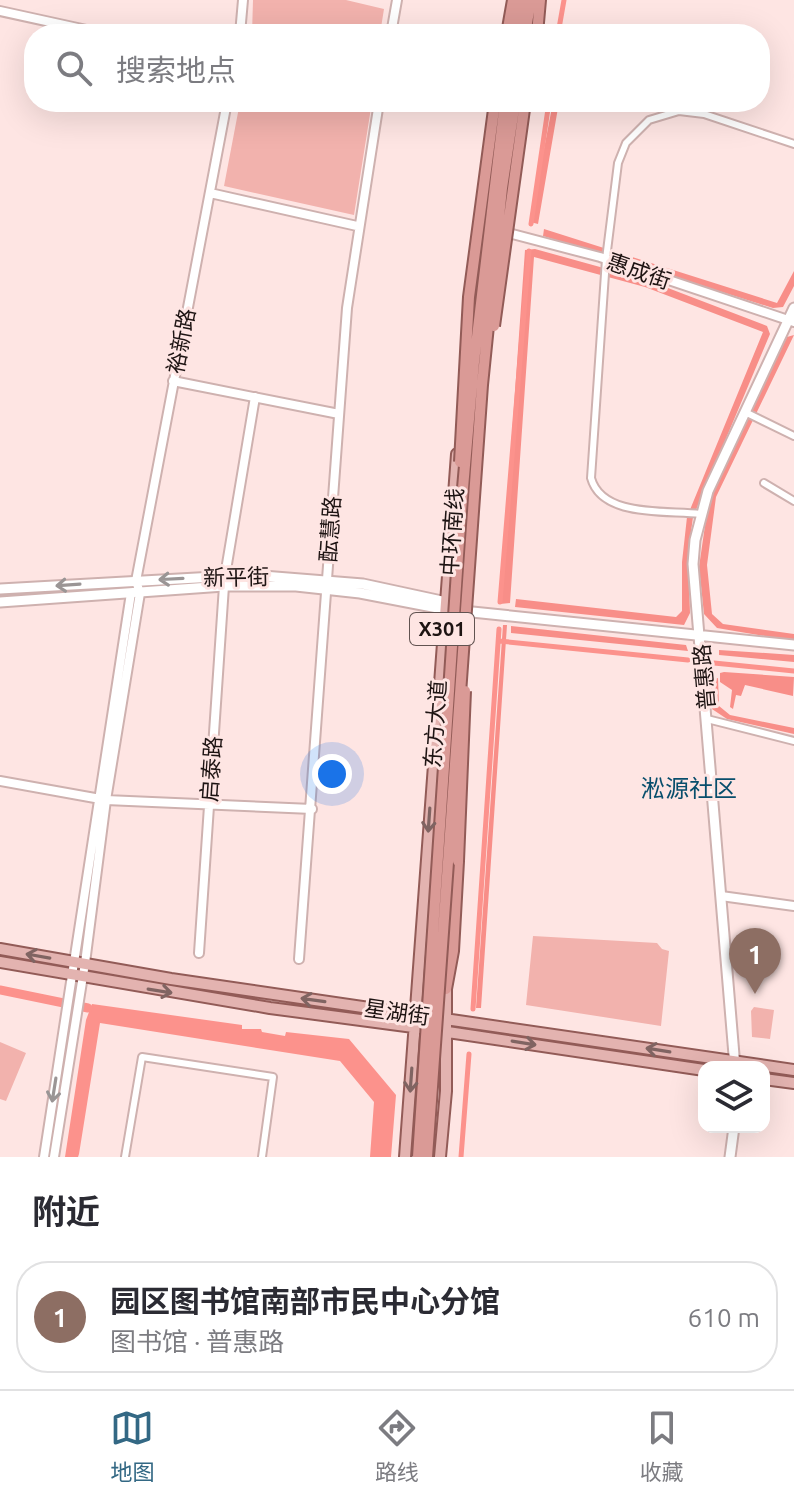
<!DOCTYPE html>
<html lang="zh">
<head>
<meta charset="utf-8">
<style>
  body { margin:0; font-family:Ubuntu,"Noto Sans SC",sans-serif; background:#f7f7f7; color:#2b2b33 }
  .controls { position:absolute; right:24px; bottom:24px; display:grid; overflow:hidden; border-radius:16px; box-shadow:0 8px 32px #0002 }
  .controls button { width:72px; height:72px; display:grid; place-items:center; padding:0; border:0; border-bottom:2px solid #e1e1e2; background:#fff; color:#2b2b33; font:40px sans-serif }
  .you { position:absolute; left:332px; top:774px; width:28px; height:28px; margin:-20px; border:6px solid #fff; border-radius:50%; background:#1a73e8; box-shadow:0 0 0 12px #1a73e833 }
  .badge { display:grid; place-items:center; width:52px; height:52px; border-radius:50%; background:#336884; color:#fff; font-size:26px; font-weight:700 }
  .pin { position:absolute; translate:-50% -66px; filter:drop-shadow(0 2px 4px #0008) }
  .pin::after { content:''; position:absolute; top:42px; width:28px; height:24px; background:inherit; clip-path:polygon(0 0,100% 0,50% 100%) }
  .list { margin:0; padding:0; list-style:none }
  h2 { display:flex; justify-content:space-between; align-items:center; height:104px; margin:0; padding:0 32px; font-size:34px }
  h2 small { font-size:26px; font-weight:400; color:#7c7c81 }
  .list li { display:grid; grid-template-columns:52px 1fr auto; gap:24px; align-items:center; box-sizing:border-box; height:112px; margin:0 16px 16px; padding:0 16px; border:2px solid #e1e1e2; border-radius:32px }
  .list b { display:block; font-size:30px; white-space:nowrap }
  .list p { margin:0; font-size:26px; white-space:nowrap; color:#7c7c81 }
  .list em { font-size:26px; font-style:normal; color:#7c7c81 }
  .icon { flex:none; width:44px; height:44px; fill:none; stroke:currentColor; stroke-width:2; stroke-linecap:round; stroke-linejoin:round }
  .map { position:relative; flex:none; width:794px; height:1157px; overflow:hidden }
  .search { position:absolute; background:#fff; box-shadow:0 8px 32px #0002; left:24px; right:24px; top:24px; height:88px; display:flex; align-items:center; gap:20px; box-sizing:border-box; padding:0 28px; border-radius:32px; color:#7c7c81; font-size:30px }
  .sheet { height:232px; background:#fff }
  nav { display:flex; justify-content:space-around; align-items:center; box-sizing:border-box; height:112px; border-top:2px solid #e1e1e2; background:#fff; font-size:22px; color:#7c7c81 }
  nav a { display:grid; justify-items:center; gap:4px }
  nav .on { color:#336884 }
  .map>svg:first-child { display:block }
</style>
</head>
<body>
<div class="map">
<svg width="794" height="1157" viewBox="0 0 794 1157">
  <rect width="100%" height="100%" fill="#fee5e3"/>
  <!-- green -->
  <path fill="#f2b2ad" d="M253 0H346L384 9 380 34H252Z
    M240 102 367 103 371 108 354 215 224 186Z
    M533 936 657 943 662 949 669 951 661 1026 526 1005Z
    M754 1007 774 1010 770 1039 752 1037 751 1011Z
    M0 1042 26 1053 6 1101 0 1099Z"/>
  <!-- forest -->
  <path fill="#f88e88" d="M553 102H559L538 224 530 222Z
    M544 229 777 303 794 271V286L783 307 773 308 543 236Z
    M535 249 647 280 767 326 770 334 693 517 688 554 690 613 684 625 515 607 516 599 676 617 682 611V562L687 517 763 332 645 287 534 257 510 603 500 604 525 250Z
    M794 335 716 497 707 565 712 614 723 624 794 634V641L717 628 704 614 699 567 709 498 787 337Z
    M503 625H507L481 1008H476Z
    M511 626 686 645 688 651 511 633Z
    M719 650 794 655V662L719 655Z
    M724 672 794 677 793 696 745 685 741 696 736 695 733 709 730 707 732 690 720 682V673Z
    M718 678 719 706 730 715 794 728V734L727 719 712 709 711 680Z"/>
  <!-- water -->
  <path fill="#fc928c" d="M92 1004 242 1025V1029H261L262 1032 285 1036 286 1032 349 1039 396 1095 391 1157H370L374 1102 340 1061 100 1023 79 1154 78 1157H65L86 1020Z"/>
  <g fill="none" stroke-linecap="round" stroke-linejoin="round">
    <!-- canal -->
    <path stroke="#fc928c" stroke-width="5" d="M558 34 564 0
      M531 224 549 102
      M500 602 529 251
      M499 641 688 660
      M714 663 794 671
      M473 1009 499 629
      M461 1157 469 1054"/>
    <!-- river -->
    <path stroke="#fc928c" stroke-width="9" d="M0 990 88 1008"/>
    <defs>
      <path id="minor" d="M747 413 794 436
        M764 483 794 501
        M700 514C667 510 602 518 591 478L606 259 618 163 626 143 649 120 679 111 704 114 794 144
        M707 719 794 741
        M125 1157 142 1057 273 1077 262 1157"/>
      <path id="tertiary" d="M0 11 105 34
        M240 34 243 0
        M391 34 397 0
        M210 193 357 226
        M482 226 600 257 794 322
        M173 381 339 414
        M225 576 255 397
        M0 781 106 800 312 809
        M721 896 794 906
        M199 953 224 586
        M299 959 347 308 379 102
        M44 1157 131 593
        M54 1157 85 963 106 800 140 593 136 581 227 102"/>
      <path id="secondary" d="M0 589 250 575 363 584 451 603
        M0 602 224 586H296L360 593 443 609 794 645
        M735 1067 693 564 695 540 708 491 794 308
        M730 1157 734 1127"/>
      <path id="primary" d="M472 318 477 275
        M0 949 171 979 794 1070
        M0 962 270 1008 421 1028
        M441 1031 704 1070
        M764 1079 794 1083
        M405 1157 457 454
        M440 1157 446 1091V983"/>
      <path id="trunk" d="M507 34 513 0
        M515 34 521 0
        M525 34 531 0
        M537 34 540 0
        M446 989 453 951 458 861"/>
    </defs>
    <!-- minor casing -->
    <use href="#minor" stroke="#ceb1af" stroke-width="10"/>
    <!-- tertiary casing -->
    <use href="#tertiary" stroke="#ceb1af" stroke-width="12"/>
    <!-- secondary casing -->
    <use href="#secondary" stroke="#ceb1af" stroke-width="13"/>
    <!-- primary casing -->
    <use href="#primary" stroke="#925b57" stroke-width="14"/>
    <!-- trunk casing -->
    <use href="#trunk" stroke="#925b57" stroke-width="14"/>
    <!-- minor -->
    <use href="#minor" stroke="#fff" stroke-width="6"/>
    <!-- tertiary -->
    <use href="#tertiary" stroke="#fff" stroke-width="8"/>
    <!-- secondary -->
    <use href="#secondary" stroke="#fff" stroke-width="9"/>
    <!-- primary -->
    <use href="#primary" stroke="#e3b3b0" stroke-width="10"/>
    <!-- trunk -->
    <use href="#trunk" stroke="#da9a96" stroke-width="10"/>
    <defs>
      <path id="trunk-bridge" d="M494 326 525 102
        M460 462 469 297 495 102
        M458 861 465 691
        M418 1157 461 511 474 362 505 102
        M427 1157 482 385 502 188 515 102"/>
    </defs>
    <!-- trunk-bridge casing -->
    <use href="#trunk-bridge" stroke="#925b57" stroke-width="14" stroke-linecap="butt"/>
    <!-- trunk-bridge -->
    <use href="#trunk-bridge" stroke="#da9a96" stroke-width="10"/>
  </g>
  <!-- one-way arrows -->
  <defs><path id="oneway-shaft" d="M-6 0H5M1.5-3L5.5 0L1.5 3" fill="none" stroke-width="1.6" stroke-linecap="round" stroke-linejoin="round" transform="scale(2)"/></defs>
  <g stroke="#9a9595">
    <use href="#oneway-shaft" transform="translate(171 579) rotate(177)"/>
    <use href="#oneway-shaft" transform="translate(68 585) rotate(176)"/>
    <use href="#oneway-shaft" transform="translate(54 1090) rotate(99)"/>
  </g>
  <g stroke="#806462">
    <use href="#oneway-shaft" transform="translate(429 820) rotate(94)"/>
    <use href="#oneway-shaft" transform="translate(38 956) rotate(-170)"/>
    <use href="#oneway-shaft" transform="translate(160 991) rotate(9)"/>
    <use href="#oneway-shaft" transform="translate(313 1000) rotate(-172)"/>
    <use href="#oneway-shaft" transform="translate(524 1043) rotate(9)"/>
    <use href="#oneway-shaft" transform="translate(658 1050) rotate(-171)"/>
    <use href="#oneway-shaft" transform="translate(411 1080) rotate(94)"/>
  </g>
  <g text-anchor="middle" stroke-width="6" stroke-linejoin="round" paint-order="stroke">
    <!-- shield labels -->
    <rect fill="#fee5e3" stroke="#615351" stroke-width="2" x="410" y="613" width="64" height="32" rx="6"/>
    <g font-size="20" font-weight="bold" fill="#1e1413">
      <text x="442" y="636">X301</text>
    </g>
    <!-- street labels -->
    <g font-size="22" fill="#1e1413" stroke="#fee5e3">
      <text transform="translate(639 271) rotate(19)" y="8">惠成街</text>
      <text transform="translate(181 341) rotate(-79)" y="8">裕新路</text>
      <text transform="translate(330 529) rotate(-86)" y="8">酝慧路</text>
      <text transform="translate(452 532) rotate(-86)" y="8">中环南线</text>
      <text transform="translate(236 577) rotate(-1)" y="8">新平街</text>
      <text transform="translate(704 677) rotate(-95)" y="8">普惠路</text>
      <text transform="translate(435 724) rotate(-86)" y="8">东方大道</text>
      <text transform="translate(211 769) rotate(-86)" y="8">启泰路</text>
      <text transform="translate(397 1012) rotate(8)" y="8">星湖街</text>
    </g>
    <!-- neighbourhood labels -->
    <g font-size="24" fill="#084e6c" stroke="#fee5e3">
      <text x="689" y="797">淞源社区</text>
    </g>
  </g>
</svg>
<div class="controls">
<button><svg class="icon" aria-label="layers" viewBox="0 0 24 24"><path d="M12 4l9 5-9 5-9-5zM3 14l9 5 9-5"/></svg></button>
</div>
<div class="you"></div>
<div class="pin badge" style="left:755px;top:994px;background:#8d6e63">1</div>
<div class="search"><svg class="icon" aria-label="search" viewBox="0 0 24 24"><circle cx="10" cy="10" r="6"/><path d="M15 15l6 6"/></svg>搜索地点</div>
</div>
<section class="sheet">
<h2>附近<small></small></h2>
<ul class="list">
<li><span class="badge" style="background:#8d6e63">1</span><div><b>园区图书馆南部市民中心分馆</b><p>图书馆 · 普惠路</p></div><em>610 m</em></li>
</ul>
</section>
<nav>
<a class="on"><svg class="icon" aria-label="map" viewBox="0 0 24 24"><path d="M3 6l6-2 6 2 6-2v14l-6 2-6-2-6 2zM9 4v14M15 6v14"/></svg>地图</a>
<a><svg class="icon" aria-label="directions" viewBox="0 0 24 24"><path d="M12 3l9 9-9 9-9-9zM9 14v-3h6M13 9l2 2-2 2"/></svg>路线</a>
<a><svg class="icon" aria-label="saved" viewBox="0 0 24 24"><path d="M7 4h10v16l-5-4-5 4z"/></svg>收藏</a>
</nav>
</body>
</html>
